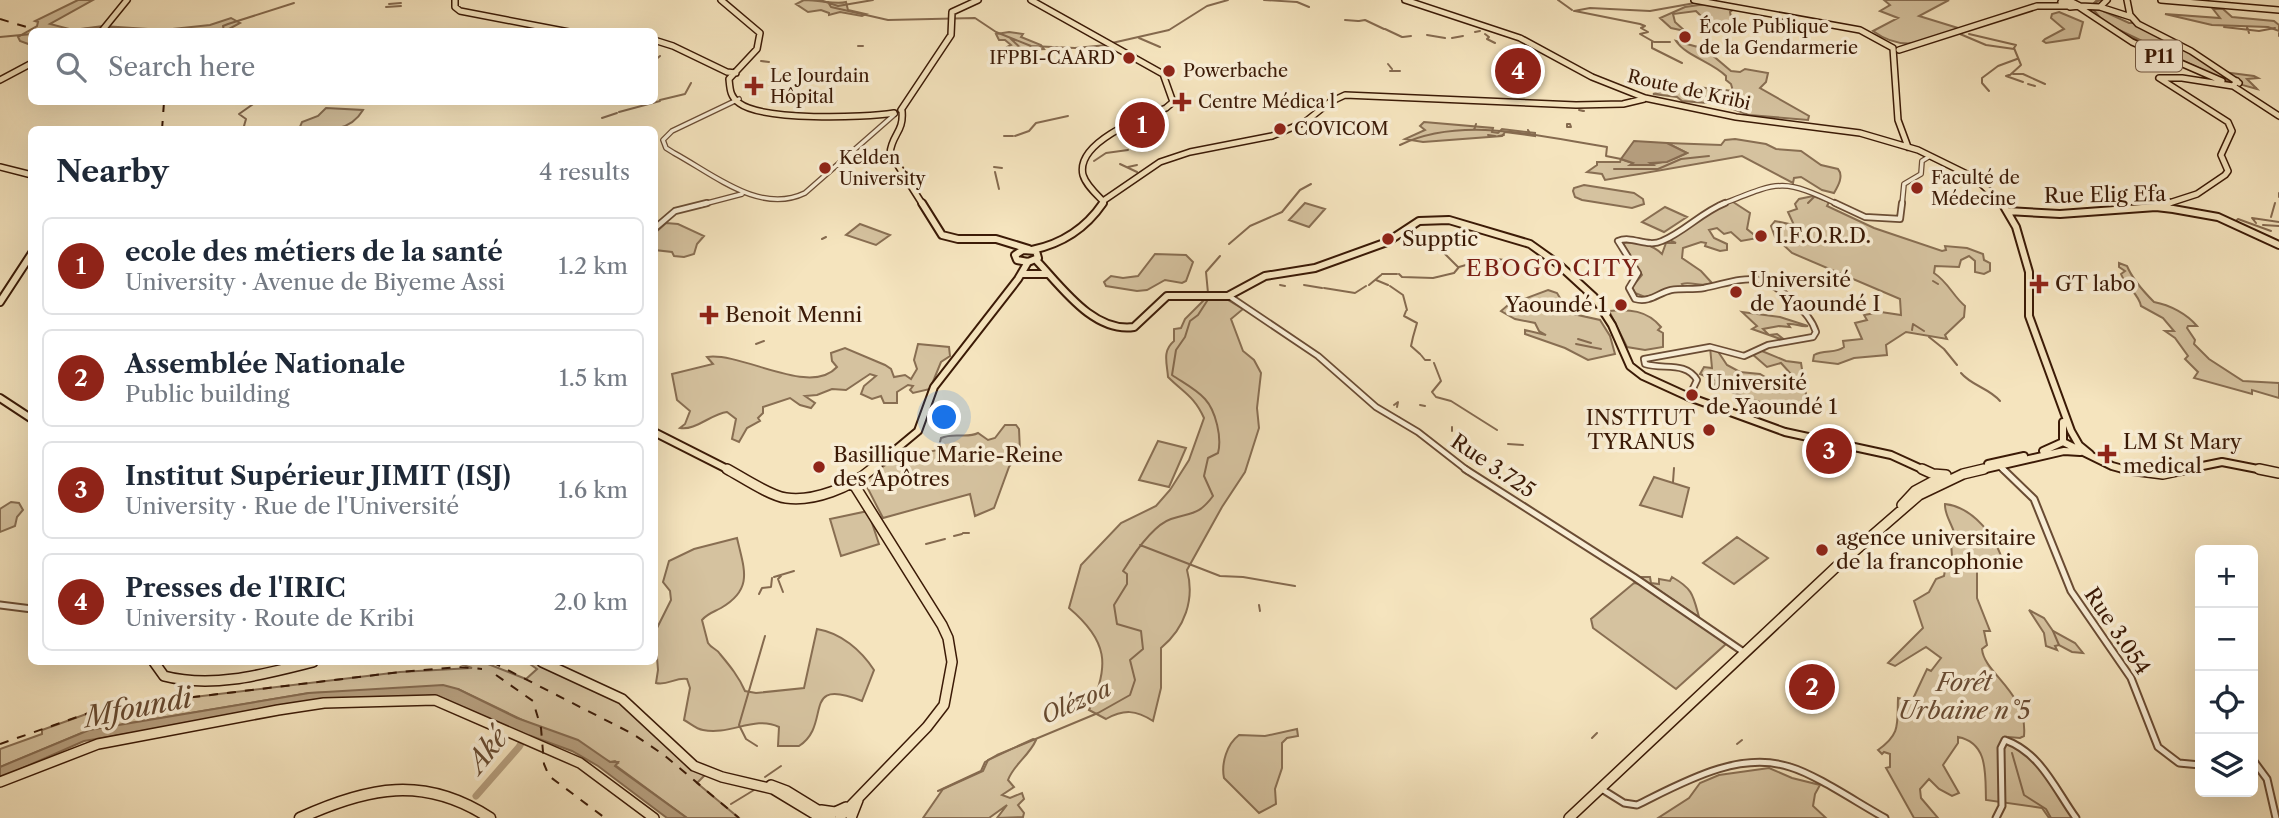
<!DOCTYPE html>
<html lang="en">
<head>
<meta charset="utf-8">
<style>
  body { margin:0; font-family:"Libre Caslon Text",serif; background:#f6f6f7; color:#1f2937 }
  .controls { position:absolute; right:21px; bottom:21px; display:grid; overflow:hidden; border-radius:10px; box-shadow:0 7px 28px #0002 }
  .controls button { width:63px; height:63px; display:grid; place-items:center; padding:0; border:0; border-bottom:2px solid #e0e1e3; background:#fff; color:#1f2937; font:35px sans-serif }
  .you { position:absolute; left:945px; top:418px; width:24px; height:24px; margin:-18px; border:5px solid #fff; border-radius:50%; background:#1a73e8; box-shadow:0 0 0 10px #1a73e833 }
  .badge { display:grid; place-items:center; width:46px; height:46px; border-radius:50%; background:#8f2418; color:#fff; font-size:23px; font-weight:700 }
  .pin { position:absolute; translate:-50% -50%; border:4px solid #fff; box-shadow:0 2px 7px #0006 }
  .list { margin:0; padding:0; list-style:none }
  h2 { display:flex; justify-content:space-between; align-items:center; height:91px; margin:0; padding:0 28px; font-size:30px }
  h2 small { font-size:23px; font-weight:400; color:#747a83 }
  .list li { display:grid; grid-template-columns:46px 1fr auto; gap:21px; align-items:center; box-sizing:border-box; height:98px; margin:0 14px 14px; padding:0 14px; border:2px solid #e0e1e3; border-radius:10px }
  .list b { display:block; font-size:26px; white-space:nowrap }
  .list p { margin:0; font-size:23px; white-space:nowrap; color:#747a83 }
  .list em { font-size:23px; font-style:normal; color:#747a83 }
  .icon { flex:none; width:38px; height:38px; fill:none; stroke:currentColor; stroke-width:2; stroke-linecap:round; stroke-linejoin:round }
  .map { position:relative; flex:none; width:2279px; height:818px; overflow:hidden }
  .search { position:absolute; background:#fff; box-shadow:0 7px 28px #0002; left:28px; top:28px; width:630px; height:77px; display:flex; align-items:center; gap:18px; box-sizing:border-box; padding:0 24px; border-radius:10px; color:#747a83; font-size:26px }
  .panel { position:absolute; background:#fff; box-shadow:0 7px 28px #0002; left:28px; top:126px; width:630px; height:539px; border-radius:10px }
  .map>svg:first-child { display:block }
</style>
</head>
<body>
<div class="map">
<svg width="2279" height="818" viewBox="0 0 2279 818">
  <rect width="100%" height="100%" fill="#f5e4be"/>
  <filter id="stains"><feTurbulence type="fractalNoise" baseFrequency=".00286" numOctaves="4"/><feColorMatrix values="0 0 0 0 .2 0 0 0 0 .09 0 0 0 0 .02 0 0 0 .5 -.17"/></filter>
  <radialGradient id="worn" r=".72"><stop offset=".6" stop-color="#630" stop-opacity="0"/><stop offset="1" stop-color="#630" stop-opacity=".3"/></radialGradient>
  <!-- green -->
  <path fill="#d5c29f" stroke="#886e52" stroke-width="2" d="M78 0H93L50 24 73 30 103 26 163 30 210 25 231 18 240 23 227 30 240 32H32L31 45 20 41 18 37 37 26 38 22 35 21Z
    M804 0C821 0 836 5 846 2L848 10 866 14 862 16 840 12 829 15V13L821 10 808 12 796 4Z
    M1884 0H1949L1919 16 1958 28C1927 42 1903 53 1873 31L1898 18 1880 11 1890 5Z
    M2097 0H2107L2104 5 2109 10 2105 12 2129 23H2136L2223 72 2254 76 2258 78 2247 79 2257 89C2196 74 2140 45 2087 10Z
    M1706 4 1734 9 1730 12 1731 17 1738 21 1717 26 1724 32 1718 33 1710 28 1715 26 1707 22 1696 11 1673 14 1675 22 1685 31 1671 28 1660 18 1685 7Z
    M2213 9H2223L2232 17 2274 21 2279 25V31L2268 27 2212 25 2165 14 2220 18Z
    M2059 12 2083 22 2079 38 2046 43 2043 41 2045 39 2064 29 2051 18 2052 14Z
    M1009 32 1023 34 1021 37 1041 45 1044 49 1028 50V53L1011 57 1007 47 1011 45 1005 40H999L996 34Z
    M1676 41 1705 49 1731 71 1740 72 1745 69 1768 73 1766 82 1760 88 1809 116 1808 120 1749 115 1720 104 1682 101 1677 97 1653 94 1688 86 1733 91 1731 84 1726 80V76C1712 62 1686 56 1676 41Z
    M326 108 363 110C349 134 323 130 299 129L302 122 318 116Z
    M1424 122 1493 128 1492 132 1498 133 1502 129 1535 133V136L1505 132 1502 136 1423 142 1405 139 1425 130 1420 126Z
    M1735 139 1766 144 1776 149 1801 151 1821 165 1838 169C1844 176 1838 186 1834 193L1822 190 1801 177 1794 178 1793 183 1742 156 1605 180 1602 174 1587 172 1597 165V162H1620L1621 159C1643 169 1667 163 1687 153L1667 143 1721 145 1725 140Z
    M1584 185 1634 193 1643 199 1644 204 1632 208 1582 200 1575 197 1573 191 1574 188Z
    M1813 196 1829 202 1827 206 1874 228 1942 251 1946 250 1945 246 1967 248 1983 254 1984 260 1990 263V271L1984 274 1975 272V261L1969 256 1961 260 1959 267 1935 266 1934 273C1948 282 1953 296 1965 306L1964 317 1945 335 1947 339 1906 332 1886 345 1887 355 1854 358 1838 364 1813 361 1814 355C1824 349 1836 354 1844 347L1843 341 1862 339 1855 323 1867 320 1864 315 1881 312 1901 315 1900 299 1792 253 1775 237 1771 226 1775 221 1794 225 1788 212 1797 209 1795 204 1799 199Z
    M1730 200 1750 213 1747 229 1758 238 1741 241 1731 232 1724 234 1717 228 1709 230 1714 238 1727 244V250L1720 251 1705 246 1706 243 1701 242 1683 248 1682 258 1701 271 1712 283C1701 288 1692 281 1682 284L1684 287 1645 297 1635 293 1632 287 1642 275 1623 243C1637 240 1653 245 1662 254L1666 243H1676L1667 239Z
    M1305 203 1325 209 1309 227 1289 220Z
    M1665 207 1687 217 1664 232 1642 222Z
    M666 223 678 224 704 236 697 244 694 254 684 257 674 256 672 252 655 250V233Z
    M860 224 890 235 876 245 846 235Z
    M1155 254 1186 255 1193 262 1186 281 1182 283 1165 280 1147 290 1137 291 1106 286 1104 282 1111 276 1123 278 1138 276Z
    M2119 263 2127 266C2132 278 2144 292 2154 302 2170 305 2187 314 2197 326H2188L2187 328 2195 340 2194 344 2209 359 2243 381 2279 383V398L2252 390V394L2194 378 2198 372 2185 359 2188 356 2175 338 2165 331H2174L2163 318 2141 306C2139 294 2126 287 2121 274L2125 271 2119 267Z
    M1548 290 1557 293 1569 313 1600 320 1610 336 1615 354 1588 360 1565 348 1525 334V330L1546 335 1539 331 1535 323 1515 319 1501 311 1508 305Z
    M1205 299 1228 300 1243 309 1231 319 1243 351 1254 360 1261 373 1257 408 1259 428 1245 472 1222 507 1187 570C1195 599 1185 628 1161 648V688L1153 721C1136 710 1124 709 1106 719L1089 710C1111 665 1107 640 1069 608L1081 565 1121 523 1156 506 1170 490 1189 460 1204 418C1194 396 1184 393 1168 377 1167 363 1162 351 1174 341V329L1181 328 1185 319Z
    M1609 311C1629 309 1647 310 1661 327L1658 330 1663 333V347L1645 350 1627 347Z
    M1742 312 1780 317 1808 326C1800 327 1795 323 1788 324L1790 327 1779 326 1763 329 1769 335 1777 334 1786 341 1752 329 1757 326Z
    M918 344 949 347 950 356 941 362 930 389 913 393 910 390 913 386 908 385 897 392V403H884L881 396 872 399 861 394 864 386 876 376 870 374 846 390 832 389 817 395 805 396 815 403 811 408 800 405 790 398 763 407V413L758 418 760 421 747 428 739 442 732 439 736 419 727 412C711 414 695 431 680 428L685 424 690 411 677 400 672 374 713 364 707 357C743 352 810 397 837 367L832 361 831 353 845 348 885 365 891 369 894 377 905 375 911 379 917 369 914 360Z
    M1710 347 1717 350 1727 365 1740 372 1760 374 1777 384 1791 374 1781 363 1767 367 1751 353 1757 349 1786 361 1801 363 1808 407 1804 410 1783 401 1777 408 1714 386 1716 381 1700 374 1704 367 1712 368Z
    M1005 425H1016L1019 429 1020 451 1009 467 994 508 975 516 970 494 883 518 865 483 867 478 894 459 938 450 941 438C954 432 967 439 978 433L988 440 995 438Z
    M1158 441 1186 448 1169 487 1139 480Z
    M1654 477 1689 488 1682 517 1640 505Z
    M11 502 19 503 23 510 17 517 15 526 0 532V509Z
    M1945 504C1973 507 1998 538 2003 564L1977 567V598L1990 631H1984L1987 645 1982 649C1984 674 2028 692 2024 736L2020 738 2009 737 2010 741 2025 749 2077 818H2049L2042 808 1986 800C1985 775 1989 743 1958 737V743L1943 765 1959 793 1952 796 1939 789 1929 779 1920 789 1921 798 1938 818H1914L1886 768 1890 767V754L1884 752 1882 754 1878 750C1901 734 1897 724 1898 698L1912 701 1927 669 1931 671 1941 658 1926 647 1895 666 1888 663 1923 628 1914 601 1929 592 1936 579 1944 576 1947 559 1952 556 1951 543 1956 542C1956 528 1944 517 1945 504Z
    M868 511 879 544 841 556 830 519Z
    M1737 537 1768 558 1734 584 1703 563Z
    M737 538C744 569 754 589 721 608 714 612 708 613 702 620L708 643C712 649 716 648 720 654 730 666 739 677 745 691L756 693 804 688 817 629C841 633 861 650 874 670L862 701C799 676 833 724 799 746H778L779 727C755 715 729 736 703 730 696 729 690 723 684 720L690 688 687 679C676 677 667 686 656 683L658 670 655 632 671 600 670 591 663 582 669 561 694 549Z
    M1639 577H1650L1651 583 1659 584V579L1670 581 1672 577C1693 589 1693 595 1699 617Z
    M1634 583 1640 584 1727 643 1676 689 1593 628 1591 619Z
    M2029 610 2044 618 2053 631 2075 643 2083 653 2072 652 2059 645 2055 646 2057 650 2046 646 2044 633Z
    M454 662H483L526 679 537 669 527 662H542L622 699 689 762 708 772 697 783 739 818H687L615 765 618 763 615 761 610 762 458 689 309 693 89 730 0 767V749L42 734V730L103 708 400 672 472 668Z
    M1297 729 1298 736 1287 738 1282 743V768L1275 789 1276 804 1259 813 1224 778C1221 763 1227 744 1239 735L1265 736Z
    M1033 739 1036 740C1029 756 1014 764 1008 780L1014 787 1002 795 1010 798 1022 793 1024 799 1018 805 1024 813 1023 817 997 818 1007 805 989 818H923L943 789 983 771 988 760Z
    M1769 768 1792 778 1820 785 1815 794 1813 806 1826 818H1658L1689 798 1700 783 1719 775Z"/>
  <!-- water -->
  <path fill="#b69f7f" stroke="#856a4f" stroke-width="2" d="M1634 141 1667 143 1687 153 1667 162 1650 163 1653 165H1630L1633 163 1621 159Z
    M443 685 458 689 517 718 578 740 610 762H618L615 766 687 818H667L598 766 572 751 509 728 435 695 222 718 84 741 0 778V767L89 730 309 693Z"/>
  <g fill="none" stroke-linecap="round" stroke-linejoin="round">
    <!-- stream -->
    <path stroke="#856a4f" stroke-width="2" d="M820 0 838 6 873 0
      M1264 0 1297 2 1309 7
      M1558 0 1572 10
      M828 2 831 7 888 20 975 18 996 32 1031 46 1075 48 1107 45
      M389 4 401 3
      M2093 4 2100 0
      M386 7 401 6
      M2092 8 2102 20
      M1574 11 1590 8 1650 11 1695 3
      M1575 11 1640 24 1645 26 1641 28 1648 32 1640 34 1654 42H1670
      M1345 20 1358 21
      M1359 21 1365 20 1384 29
      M108 27 141 32
      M2224 27 2259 31 2275 28
      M2247 27 2249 33
      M1385 29 1402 37
      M2119 30 2211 74
      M55 32 102 27
      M169 32H190
      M217 32 224 31 223 26 228 24 294 3
      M1475 32 1480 31
      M2279 33V36
      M1485 34 1489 37 1487 39 1495 43
      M1960 34 1986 45 2014 49
      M1969 34 2016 45 2014 48 2021 65 2010 75
      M1427 35 1445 38
      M0 37 32 34
      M1403 37 1411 36
      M1010 38 1031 58
      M1139 38 1160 47
      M1452 38 1463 36
      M1652 42V48L1682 63
      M1112 43 1169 30 1207 6 1228 0
      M858 46H863
      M654 61 660 56
      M761 61 769 62
      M1388 64 1392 69
      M1390 71H1400
      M2013 74H2023L2045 84
      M2009 75 2006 76 2023 82
      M2223 79 2234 82
      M2028 84 2035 86
      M1989 91 1982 83V78L1998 66 2017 59
      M660 100 685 94 691 83
      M1583 111 1579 110 1584 111
      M619 112 660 101
      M602 118 617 113
      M1567 124H1570L1571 127H1567Z
      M248 130 244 126 246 119 239 114 256 102
      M1474 130 1476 124
      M1527 134H1530L1528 130
      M1488 135 1495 136
      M1004 136H1013
      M1015 136 1029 131 1036 123 1068 116
      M1499 136 1504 135
      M1400 145C1462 115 1542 137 1607 147L1606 156 1621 159
      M1094 161 1106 153 1128 150
      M1120 164 1137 172
      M994 167 1002 168
      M1128 167 1137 165
      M1614 169H1658L1681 159 1709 156
      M995 172 999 189
      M2279 193V197
      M1808 203 1816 195
      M2271 217 2275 203
      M2236 221 2238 219 2271 231
      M2256 223 2252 218 2279 222
      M2263 225 2279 226
      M822 239 826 237
      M1229 244 1250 226 1282 212 1300 190 1311 184
      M1445 254 1458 267
      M1382 274H1397
      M1399 274 1402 277 1433 278 1454 273 1459 267 1490 258 1504 260
      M1376 280 1388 285
      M1933 281 1938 284
      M1280 285 1285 286
      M1304 285 1322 288
      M1369 285 1381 275
      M1390 286 1403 295 1407 310
      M1324 288 1355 293 1366 286
      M1208 293 1206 272 1220 256
      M1406 311 1404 316 1417 323 1413 337
      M1912 330 1913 324 1924 331
      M1413 337 1411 346 1420 354
      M1929 337 1944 349 1957 365
      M1578 339 1591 343
      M756 344 764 341
      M1576 344 1601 349
      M1421 355 1425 360H1430
      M1434 363 1441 381 1432 392 1436 397 1451 401 1497 430
      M1961 373C1972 386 1989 388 2000 401
      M1394 405 1398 402 1397 407
      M1420 405 1425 406
      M1391 414 1400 418
      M1452 427V431
      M1508 444 1523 445
      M1673 482 1674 468
      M963 533H969
      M954 536 962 534
      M926 544 945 539
      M1140 545 1220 576 1243 577 1295 586
      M781 576 778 579 783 592
      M774 577 794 571
      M759 594 762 588 771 587 772 578
      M1259 605 1260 611
      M2053 631 2059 645
      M1592 738 1597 733
      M1737 744 1742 740
      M757 746 746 739 739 725 765 636
      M2012 753 2024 795 2046 809 2051 818
      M765 777 781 766
      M938 791 981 771 985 762 997 755 1098 713 1130 695 1135 680 1130 660 1143 649 1141 631 1117 624 1114 605 1127 584V574L1123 571C1133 555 1153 525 1171 519 1192 512 1198 516 1213 496L1204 476 1208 458 1218 453C1222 438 1216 411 1205 399 1196 389 1182 382 1172 375L1176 350 1185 337 1190 321 1198 315 1209 298
      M731 804 754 790"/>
    <!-- river -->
    <path stroke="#b69f7f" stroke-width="7" d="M476 796 519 747 526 735"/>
    <defs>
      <path id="minor-far2" d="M739 99 672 131 663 140 666 148 674 153C713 174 760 215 805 193L895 114
        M700 205 742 194
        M1720 205C1778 182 1781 177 1839 205
        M1902 205 1904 184 1921 174 1922 161 1930 156"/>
      <path id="minor-far1" d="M1835 203 1865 217 1900 219 1902 203
        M654 229 675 211 707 203
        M1229 296 1318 356 1376 407 1418 432 1468 471
        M1689 397 1697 380C1686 361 1663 370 1645 364L1644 359 1710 347 1744 356 1768 345 1813 337 1816 332C1812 319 1803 311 1794 302 1759 269 1746 279 1704 288 1693 290 1682 288 1671 290 1658 293 1650 303 1635 299L1629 288 1638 273 1618 241C1632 235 1647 248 1662 241 1684 232 1702 212 1725 203
        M1998 465 2005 471"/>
      <path id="minor" d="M1465 469 1634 577 1745 653
        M2003 469 2034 499 2071 591 2131 678 2158 747 2179 763 2200 765
        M0 605 32 609
        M2253 760 2267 779 2276 818
        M1600 788 1624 803 1637 805C1682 783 1738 750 1790 767 1817 775 1859 804 1885 818
        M1996 818 2002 806 2001 748 2005 740C2041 753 2055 789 2076 818"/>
      <path id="major-far2" d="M455 0V7L460 11 569 32
        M721 0 760 33 757 49 729 79C730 89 730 97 739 103 763 121 863 118 894 113
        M1031 0 1163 74 1173 102 1166 108C1143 117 1075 142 1083 175 1086 185 1096 194 1103 201
        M1405 0 1520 38 1592 77 1645 98 1736 117 1860 133 1918 150 1975 178 2004 205
        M1694 0 1860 30 1893 48 1898 120 1908 147
        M2127 0 2130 15 2138 24 2191 51 2239 83
        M2161 0 2279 10
        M2061 2H2072L2080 6 2070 7Z
        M2080 6 2100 7 2107 0
        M2079 7 2132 42 2222 81
        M2100 7 2131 17
        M101 32 127 0
        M654 40 673 46 727 72 736 73
        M1899 50 2037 6H2066
        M0 80 32 63
        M2233 86 2279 116
        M901 110 951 35 952 12 978 0
        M902 111C904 132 892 134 890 153L923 205
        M0 167 32 175
        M1102 205 1103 201 1160 162 1190 152 1272 136 1305 122 1330 102 1345 95 1576 105 1623 104 1644 99
        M2163 205 2197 194 2225 175 2228 171 2221 155 2232 131 2228 122 2159 78H2182L2233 86 2237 81"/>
      <path id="major-far1" d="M922 203 942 235 958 239H996L1029 249
        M2002 203 2016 227 2029 272V316L2071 431 2079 445 2090 454
        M2156 207 2169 203
        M2007 211 2060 214 2156 207 2173 209 2218 217 2279 245
        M1023 250 1036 251 1038 258 1028 262 1017 260 1015 255Z
        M1032 250C1061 244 1086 228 1103 203
        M1036 260C1061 286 1093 333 1134 327L1167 296H1228L1265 276 1315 268 1387 242 1419 221 1449 220 1530 244 1558 264 1594 297 1612 325 1630 366 1643 376 1689 397 1785 432 1891 455 1926 471
        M1022 274H1048
        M0 302 32 253
        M0 398 32 419
        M654 432 731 471
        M2063 442 2112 466 2130 471
        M2043 451 2063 442V422
        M1988 464 2024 456
        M870 471 918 431 934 387 1018 279 1028 262
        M1977 471 2064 451 2080 452
        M2178 471 2222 462 2268 471"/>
      <path id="major" d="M727 469C742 477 770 496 786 498 814 502 851 487 872 469
        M1922 469 1933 474 1946 475
        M2124 469 2163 474 2187 469
        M2259 469 2279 473
        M1902 505 1915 491 1943 476
        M154 662 164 676C213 689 265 674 313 662
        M542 662 622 699 694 766 722 777 773 789 821 818
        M0 782 98 744 278 710 324 703 435 700 580 763 654 818
        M771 785 787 791 831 818
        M821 810 835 812 846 807
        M840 817 927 727 944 705 952 662 948 638 942 625 853 483
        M851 818 858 800
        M1569 818 1835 568 1919 495 1963 474 1984 469"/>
      <path id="highway" d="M300 818C368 787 424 775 490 818"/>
    </defs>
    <!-- minor-far2 casing -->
    <use href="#minor-far2" stroke="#6a4c34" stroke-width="6"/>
    <!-- minor-far1 casing -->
    <use href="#minor-far1" stroke="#6a4c34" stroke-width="8"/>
    <!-- minor casing -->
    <use href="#minor" stroke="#6a4c34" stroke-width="9"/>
    <!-- major-far2 casing -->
    <use href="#major-far2" stroke="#3b1a06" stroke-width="8"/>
    <!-- major-far1 casing -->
    <use href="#major-far1" stroke="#3b1a06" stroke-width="10"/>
    <!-- major casing -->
    <use href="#major" stroke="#3b1a06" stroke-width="12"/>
    <!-- highway casing -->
    <use href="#highway" stroke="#3b1a06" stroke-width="13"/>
    <!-- minor-far2 -->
    <use href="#minor-far2" stroke="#f8edd5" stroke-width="3.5"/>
    <!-- minor-far1 -->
    <use href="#minor-far1" stroke="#f8edd5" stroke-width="4.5"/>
    <!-- minor -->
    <use href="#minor" stroke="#f8edd5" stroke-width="5"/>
    <!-- major-far2 -->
    <use href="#major-far2" stroke="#f5e4be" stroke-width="5"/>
    <!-- major-far1 -->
    <use href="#major-far1" stroke="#f5e4be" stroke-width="6"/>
    <!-- major -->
    <use href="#major" stroke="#f5e4be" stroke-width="9"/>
    <!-- highway -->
    <use href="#highway" stroke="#f5e4be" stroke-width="10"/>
    <!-- rail -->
    <path stroke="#3b1a06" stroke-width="2" stroke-dasharray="9 9" stroke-linecap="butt" d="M0 19 43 32
      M162 130 164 102
      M492 662 633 734 664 755 739 818
      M496 675 533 701 541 728 544 764 549 776 605 818
      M0 744 103 708 400 672 458 667 482 669"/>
  </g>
  <!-- markers -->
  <g fill="#8f2418" stroke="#f8edd5" stroke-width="2.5">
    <circle cx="1685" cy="37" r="7"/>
    <circle cx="1129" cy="58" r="7"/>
    <circle cx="1169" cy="71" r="7"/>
    <path d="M750.5 75.5h7v7h7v7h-7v7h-7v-7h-7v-7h7z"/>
    <path d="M1178.5 91.5h7v7h7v7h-7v7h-7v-7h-7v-7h7z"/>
    <circle cx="1280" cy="129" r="7"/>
    <circle cx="825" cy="168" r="7"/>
    <circle cx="1917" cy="188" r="7"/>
    <circle cx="1761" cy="236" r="7"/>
    <circle cx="1388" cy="239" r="7"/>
    <path d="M2035.5 273.5h7v7h7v7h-7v7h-7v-7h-7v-7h7z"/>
    <circle cx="1736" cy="292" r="7"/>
    <circle cx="1621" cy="305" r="7"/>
    <path d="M705.5 304.5h7v7h7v7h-7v7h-7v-7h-7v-7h7z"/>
    <circle cx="1692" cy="395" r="7"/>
    <circle cx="1709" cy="430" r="7"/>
    <path d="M2103.5 443.5h7v7h7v7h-7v7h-7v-7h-7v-7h7z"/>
    <circle cx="819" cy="467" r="7"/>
    <circle cx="1822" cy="550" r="7"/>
  </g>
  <g text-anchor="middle" stroke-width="7" stroke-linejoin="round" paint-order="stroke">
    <!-- far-poi labels -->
    <g font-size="18" fill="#3b1a06" stroke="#f8edd5" text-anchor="start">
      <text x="1699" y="33">École Publique<tspan x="1699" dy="21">de la Gendarmerie</tspan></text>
      <text x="1115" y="64" text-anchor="end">IFPBI-CAARD</text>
      <text x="1183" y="77">Powerbache</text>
      <text x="770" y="82">Le Jourdain<tspan x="770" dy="21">Hôpital</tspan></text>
      <text x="1198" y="108">Centre Médica l</text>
      <text x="1294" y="135">COVICOM</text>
      <text x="839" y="164">Kelden<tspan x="839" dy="21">University</tspan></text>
      <text x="1931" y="184">Faculté de<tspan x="1931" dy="21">Médecine</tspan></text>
    </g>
    <!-- far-street labels -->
    <g font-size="18" fill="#3b1a06" stroke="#f8edd5">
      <text transform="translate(1689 90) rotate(13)" y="6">Route de Kribi</text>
    </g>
    <!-- shield labels -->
    <rect fill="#f8edd5" stroke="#745944" stroke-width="2" x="2136" y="40.5" width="46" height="31" rx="5"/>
    <g font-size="19" font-weight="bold" fill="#3b1a06">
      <text x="2159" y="63">P11</text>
    </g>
    <!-- street labels -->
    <g font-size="21" fill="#3b1a06" stroke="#f8edd5">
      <text transform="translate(2105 195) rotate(-1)" y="7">Rue Elig Efa</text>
      <text transform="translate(1493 466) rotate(34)" y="7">Rue 3.725</text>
      <text transform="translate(2117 631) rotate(56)" y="7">Rue 3.054</text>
    </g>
    <!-- poi labels -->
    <g font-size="21" fill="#3b1a06" stroke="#f8edd5" text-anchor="start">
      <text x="1775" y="243">I.F.O.R.D.</text>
      <text x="1402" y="246">Supptic</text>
      <text x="1750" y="287">Université<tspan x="1750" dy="24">de Yaoundé I</tspan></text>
      <text x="2055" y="291">GT labo</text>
      <text x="1607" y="312" text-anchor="end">Yaoundé 1</text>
      <text x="725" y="322">Benoit Menni</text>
      <text x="1706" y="390">Université<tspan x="1706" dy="24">de Yaoundé 1</tspan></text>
      <text x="1695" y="425" text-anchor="end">INSTITUT<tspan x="1695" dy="24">TYRANUS</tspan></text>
      <text x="2123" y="449">LM St Mary<tspan x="2123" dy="24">medical</tspan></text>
      <text x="833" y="462">Basillique Marie-Reine<tspan x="833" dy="24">des Apôtres</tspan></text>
      <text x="1836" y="545">agence universitaire<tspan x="1836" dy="24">de la francophonie</tspan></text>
    </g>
    <!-- neighbourhood labels -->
    <g font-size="23" letter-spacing="2" fill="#7a1f14" stroke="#f8edd5">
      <text x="1553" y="276">EBOGO CITY</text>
    </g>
    <!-- water labels -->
    <g font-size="23" font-style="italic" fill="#664930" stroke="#f8edd5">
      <text transform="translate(1076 702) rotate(-24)" y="8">Olézoa</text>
    </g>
    <!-- near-park labels -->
    <g font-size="24" font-style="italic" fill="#694c34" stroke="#f8edd5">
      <text x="1964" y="691">Forêt<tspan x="1964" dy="28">Urbaine n°5</tspan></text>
    </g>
    <!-- near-water labels -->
    <g font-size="28" font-style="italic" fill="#664930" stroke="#f8edd5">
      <text transform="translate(138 707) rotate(-11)" y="10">Mfoundi</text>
      <text transform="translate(487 750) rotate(-51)" y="10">Aké</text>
    </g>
  </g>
  <rect width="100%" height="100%" filter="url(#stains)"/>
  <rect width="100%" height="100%" fill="url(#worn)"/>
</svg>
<div class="controls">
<button>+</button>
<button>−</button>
<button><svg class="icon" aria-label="locate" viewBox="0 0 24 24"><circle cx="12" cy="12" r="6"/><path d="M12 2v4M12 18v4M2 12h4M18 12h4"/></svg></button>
<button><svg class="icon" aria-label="layers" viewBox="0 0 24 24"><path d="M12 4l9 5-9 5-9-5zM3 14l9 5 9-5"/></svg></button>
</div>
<div class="you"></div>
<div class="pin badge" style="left:1142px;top:125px">1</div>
<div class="pin badge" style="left:1812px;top:687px">2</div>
<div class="pin badge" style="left:1829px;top:451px">3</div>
<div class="pin badge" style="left:1518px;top:71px">4</div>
<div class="search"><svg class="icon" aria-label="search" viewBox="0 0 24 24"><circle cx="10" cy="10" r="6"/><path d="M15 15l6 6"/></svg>Search here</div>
<section class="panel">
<h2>Nearby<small>4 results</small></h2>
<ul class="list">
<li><span class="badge">1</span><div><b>ecole des métiers de la santé</b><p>University · Avenue de Biyeme Assi</p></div><em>1.2 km</em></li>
<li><span class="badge">2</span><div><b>Assemblée Nationale</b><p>Public building</p></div><em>1.5 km</em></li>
<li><span class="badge">3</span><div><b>Institut Supérieur JIMIT (ISJ)</b><p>University · Rue de l'Université</p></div><em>1.6 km</em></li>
<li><span class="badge">4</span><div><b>Presses de l'IRIC</b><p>University · Route de Kribi</p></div><em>2.0 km</em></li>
</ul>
</section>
</div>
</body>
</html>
